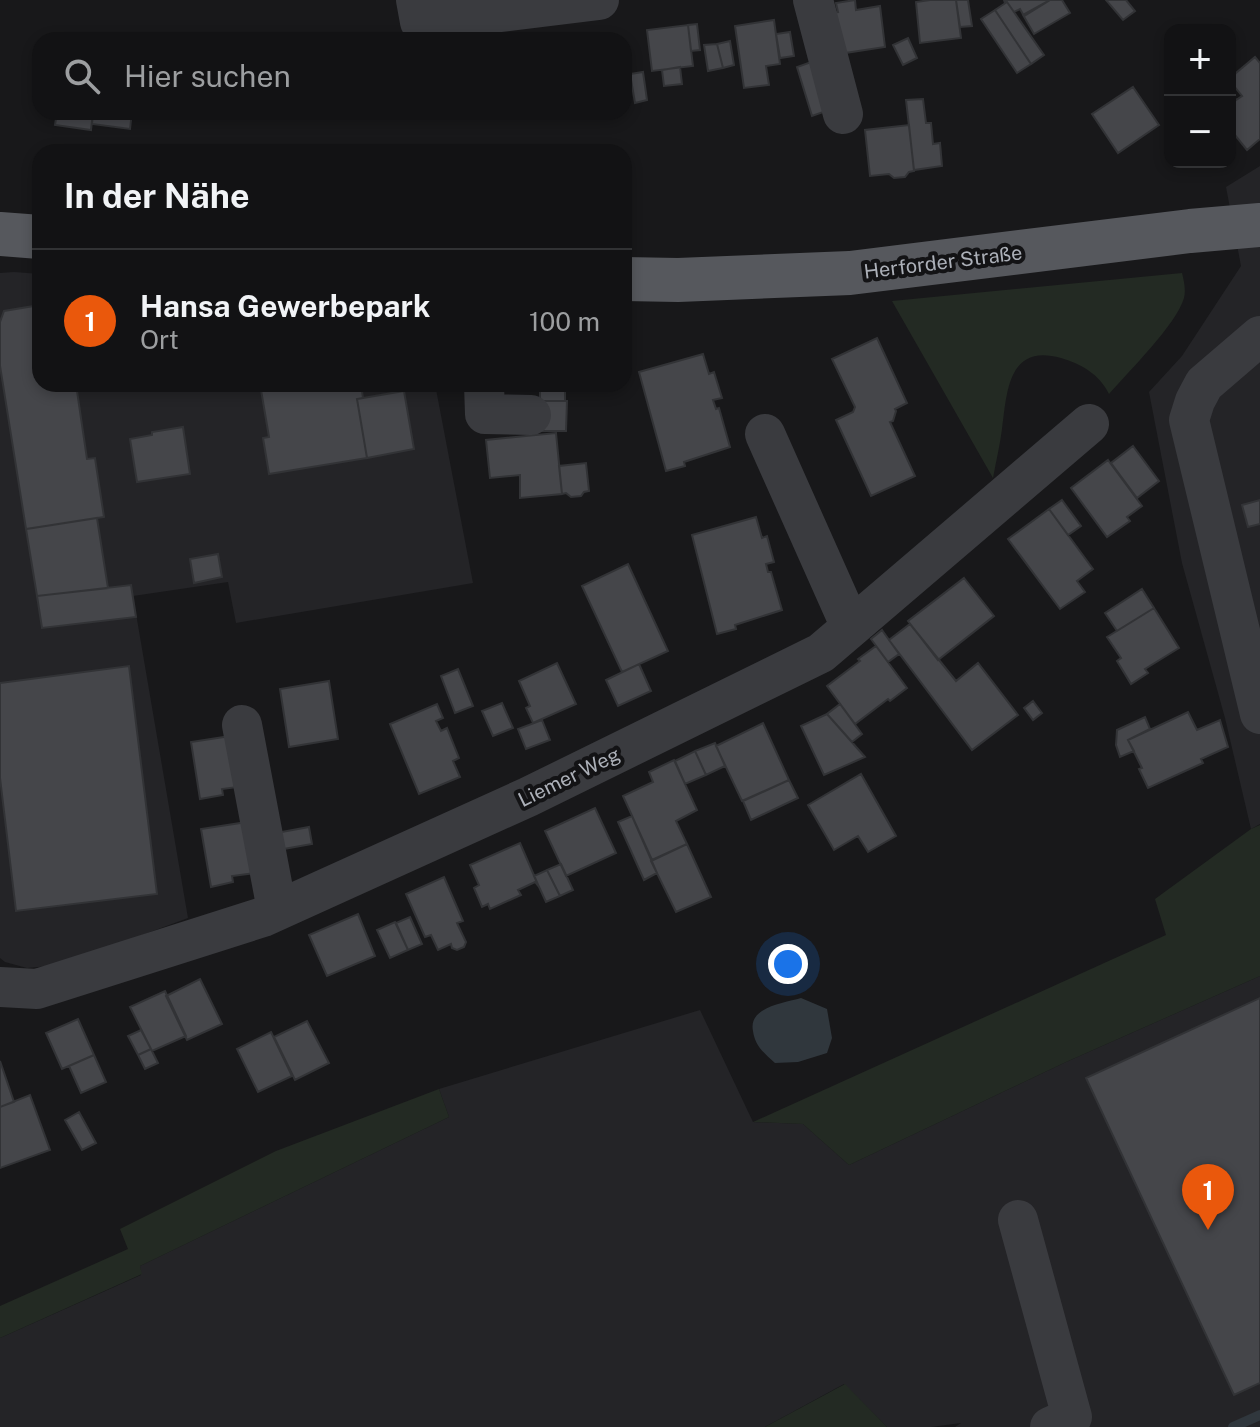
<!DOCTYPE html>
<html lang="de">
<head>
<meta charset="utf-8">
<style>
  body { margin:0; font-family:"Public Sans",sans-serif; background:#1b1b1d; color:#f1f3f6 }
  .controls { position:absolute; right:24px; top:24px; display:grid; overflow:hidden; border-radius:16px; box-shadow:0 4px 12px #0003 }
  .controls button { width:72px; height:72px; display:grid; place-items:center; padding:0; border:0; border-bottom:2px solid #313234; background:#121214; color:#f1f3f6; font:40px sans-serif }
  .you { position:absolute; left:788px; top:964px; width:28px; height:28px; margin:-20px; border:6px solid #fff; border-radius:50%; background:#1a73e8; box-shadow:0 0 0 12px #1a73e833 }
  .badge { display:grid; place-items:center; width:52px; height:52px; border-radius:50%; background:#ea580c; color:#fff; font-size:26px; font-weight:700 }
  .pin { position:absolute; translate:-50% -66px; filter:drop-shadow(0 2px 4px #0008) }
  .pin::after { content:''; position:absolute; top:42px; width:28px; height:24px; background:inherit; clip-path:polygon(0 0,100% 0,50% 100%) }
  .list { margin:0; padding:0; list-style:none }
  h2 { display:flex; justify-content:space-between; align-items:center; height:104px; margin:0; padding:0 32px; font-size:34px }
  h2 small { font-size:26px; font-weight:400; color:#9c9ea0 }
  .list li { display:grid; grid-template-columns:52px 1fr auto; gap:24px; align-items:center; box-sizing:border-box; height:144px; padding:0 32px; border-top:2px solid #313234 }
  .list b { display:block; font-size:30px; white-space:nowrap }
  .list p { margin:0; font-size:26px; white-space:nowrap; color:#9c9ea0 }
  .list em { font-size:26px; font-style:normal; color:#9c9ea0 }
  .icon { flex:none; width:44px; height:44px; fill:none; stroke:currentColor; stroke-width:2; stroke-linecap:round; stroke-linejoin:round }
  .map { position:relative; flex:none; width:1260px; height:1427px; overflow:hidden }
  .search { position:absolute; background:#121214; box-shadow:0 4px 12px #0003; left:32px; top:32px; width:600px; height:88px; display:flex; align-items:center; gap:20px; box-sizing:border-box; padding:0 28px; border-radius:24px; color:#9c9ea0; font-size:30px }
  .panel { position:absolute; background:#121214; box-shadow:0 4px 12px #0003; left:32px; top:144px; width:600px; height:248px; border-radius:24px }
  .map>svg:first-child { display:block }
</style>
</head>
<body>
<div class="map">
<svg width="1260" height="1427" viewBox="0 0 1260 1427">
  <rect width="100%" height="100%" fill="#18181a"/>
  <!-- built -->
  <path fill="#242427" d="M1260 166V824L1251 829 1225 718 1182 563 1149 392 1182 356 1241 266 1226 187Z
    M14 272 40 274V384H435L473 583 236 623 228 582 133 596 188 918 80 958 49 966 27 968 5 962 0 958V273Z
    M1260 976V1427H955L961 1423 931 1427H887L844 1384 765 1427H0V1338L141 1275 140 1266 449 1117 439 1089 700 1010 753 1122 803 1124 849 1165 1066 1062Z"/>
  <!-- green -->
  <path fill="#232a23" d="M1182 273C1184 281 1186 290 1184 298 1176 325 1129 371 1109 394 1100 375 1082 364 1061 358 1008 343 1007 392 1002 429 1000 445 996 461 993 478L892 301Z
    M1260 825V976L1066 1062 849 1165 803 1124 753 1122 1166 935 1155 899 1251 829Z
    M439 1089 449 1117 140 1266 142 1274 0 1338V1306L128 1249 120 1229 276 1151Z
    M845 1384 887 1427H765Z"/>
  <!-- water -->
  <path fill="#30373d" d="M801 998 827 1009 832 1038 827 1053 798 1062 775 1063C764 1053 755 1046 753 1031 748 1007 784 1003 801 998Z"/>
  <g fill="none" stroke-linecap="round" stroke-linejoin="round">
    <!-- stream -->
    <path stroke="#30373d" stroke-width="10" d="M1233 1427 1260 1415"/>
  </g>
  <!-- building -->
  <path fill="#45464a" stroke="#323336" stroke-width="2" d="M855 0 856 10 880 6 885 47 832 55 826 13 838 12 836 3Z
    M930 0H956L961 38 920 43 916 2Z
    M956 0H968L972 26 960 27Z
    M1004 0H1050L1024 16 1020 9 1014 12 1007 2 1005 3Z
    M1050 0H1062L1070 13 1034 34 1023 15Z
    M1106 0H1126L1135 11 1123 20Z
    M1007 2 1044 55 1031 64 995 10Z
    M995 10 1031 64 1017 73 981 19Z
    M774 20 780 64 766 66 769 85 744 88 735 26Z
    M697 24 700 50 691 51 688 25Z
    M688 25 693 66 652 71 647 30Z
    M790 32 794 56 780 58 776 34Z
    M908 38 917 58 903 65 893 45Z
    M730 41 734 65 723 68 717 44Z
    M717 44 723 68 708 71 704 45Z
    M1255 57 1260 63V139L1247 150 1230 129V102L1235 98 1236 100 1242 96 1230 81V78Z
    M814 61 829 110 812 116 797 67Z
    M680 67 682 84 664 86 662 70Z
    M643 72 647 100 635 103 630 74Z
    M1133 87 1159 125 1118 153 1092 114Z
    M923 99 926 123H931L933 144 940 143 942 166 914 170 906 100Z
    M57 112H93L91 130 55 125Z
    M93 112H132L130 129 92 124Z
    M909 125 914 171 909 172 905 177 894 178 889 174 870 176 865 130Z
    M40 305V384H76L87 459 95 458 104 517 26 529 0 366V322L4 311Z
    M877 338 907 403 895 409 896 411 893 421 890 422 915 476 871 496 836 420 853 412 855 407 832 359Z
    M703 354 709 374 714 372 722 398 713 400 716 409 719 408 730 447 684 462 685 466 666 471 639 372Z
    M260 384H361L363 398 357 399 367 458 269 474 263 438 269 437Z
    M512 384H565V386H512Z
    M540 386H565V401H540Z
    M404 391 414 449 367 458 357 399Z
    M542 401H567L566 431H542Z
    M183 427 190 474 137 482 130 439 152 435V432Z
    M556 433 562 494 520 498V475L490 478 486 440Z
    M1133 446 1159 481 1137 498 1111 463Z
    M1108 460 1142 506 1127 517 1130 521 1107 537 1071 488Z
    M586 463 589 491 584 492 581 496 571 497 566 493 562 494 559 466Z
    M1062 500 1081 526 1068 535 1049 509Z
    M1260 500V524L1248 527 1242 505Z
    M1049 509 1093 569 1077 581 1085 592 1060 609 1008 539Z
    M756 517 762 538 767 536 774 562 766 564 768 572H771L782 610 735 625 736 629 717 634 692 535Z
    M97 518 108 588 37 596 26 529Z
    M218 554 222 577 194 583 190 559Z
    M628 564 668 651 622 672 582 586Z
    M964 578 994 616 938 660 908 621Z
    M131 585 136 617 42 628 37 596Z
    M1142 589 1154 608 1117 631 1105 613Z
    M1154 608 1179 648 1145 669 1148 673 1131 684 1117 661 1121 658 1107 637Z
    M910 624 956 681 978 663 1018 715 972 750 889 640Z
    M882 630 899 654 888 662 871 639Z
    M876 646 907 688 890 701 888 699 855 724 827 686 860 661 858 659Z
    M557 663 576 704 533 723 526 708 530 706 519 681Z
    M639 664 651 691 618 706 606 680Z
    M129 666 157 894 16 911 0 778V683Z
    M458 669 473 706 455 713 441 676Z
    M329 681 338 739 289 747 280 689Z
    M1033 701 1042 713 1033 720 1024 708Z
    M502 703 513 728 493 736 482 711Z
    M437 704 443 718 436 721 441 731 447 728 459 758 453 761 460 777 419 794 390 724Z
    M840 704 862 734 852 742 827 714Z
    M1188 712 1197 730 1220 720 1228 747 1201 759 1203 763 1148 788 1139 769 1142 768 1128 740Z
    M827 714 865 757 824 775 801 726Z
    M1145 717 1150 729 1128 740 1134 751 1120 757 1116 745 1117 730Z
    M542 720 550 740 526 749 518 729Z
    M763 723 789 780 742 801 716 746Z
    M237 735 245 786 222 789 223 795 200 799 191 742Z
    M715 743 725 766 706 775 695 751Z
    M695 751 706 775 685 784 675 761Z
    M674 760 697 810 676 821 687 844 652 860 623 796 653 782 649 772Z
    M861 774 896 836 868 852 858 836 834 850 808 805Z
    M789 780 798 798 751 820 743 801Z
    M595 808 616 853 566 876 545 831Z
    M632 816 657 873 644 880 618 822Z
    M247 822 255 873 232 876 233 882 211 887 201 829Z
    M309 827 312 844 278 850 276 833Z
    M520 843 539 887 535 882 518 890 521 895 490 909 488 904 482 907 474 888 479 885 470 865Z
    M687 844 711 897 676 912 651 861Z
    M561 864 573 890 560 896 547 870Z
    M547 870 560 896 546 902 534 876Z
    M444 877 463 921 457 923 466 942 464 947 457 950 452 948 451 944 438 950 431 935 425 937 406 894Z
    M358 914 375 956 327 976 309 935Z
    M410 917 422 944 408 950 396 923Z
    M395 922 408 950 390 958 377 930Z
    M200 979 222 1024 187 1040 166 996Z
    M165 991 186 1036 152 1051 130 1007Z
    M1260 998V1383L1234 1395 1086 1078Z
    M78 1019 94 1055 62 1069 46 1033Z
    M307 1021 329 1063 295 1080 274 1037Z
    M141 1030 151 1049 138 1055 128 1036Z
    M271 1032 292 1076 258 1092 237 1049Z
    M151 1049 158 1063 145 1069 138 1055Z
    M94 1055 106 1082 81 1093 69 1066Z
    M0 1061 14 1102 0 1107Z
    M30 1095 50 1150 0 1168V1107Z
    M79 1112 96 1143 82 1150 65 1120Z"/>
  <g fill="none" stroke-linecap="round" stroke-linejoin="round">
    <!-- minor -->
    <path stroke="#3a3b3f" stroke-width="40" d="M416 0 420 22 599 0
      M813 0 843 114
      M1260 336 1204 384 1195 401 1189 420 1260 714
      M484 384 485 414 531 415
      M765 434 851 627
      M242 725 277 910
      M0 987 37 989 263 917 528 797 821 653 1089 424
      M1018 1220 1072 1417 1050 1427"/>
    <!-- major -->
    <path stroke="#56585d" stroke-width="44" d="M0 234 40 237
      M624 279 678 280 850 273 1190 231 1260 225"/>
  </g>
  <g text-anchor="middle" stroke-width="8" stroke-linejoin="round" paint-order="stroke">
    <!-- street labels -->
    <g font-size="20" fill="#acb0b8" stroke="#131315">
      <text transform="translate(943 262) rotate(-7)" y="7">Herforder Straße</text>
      <text transform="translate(569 777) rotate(-26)" y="7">Liemer Weg</text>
    </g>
  </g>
</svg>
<div class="controls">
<button>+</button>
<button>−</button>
</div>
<div class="you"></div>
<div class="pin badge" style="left:1208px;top:1230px">1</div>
<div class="search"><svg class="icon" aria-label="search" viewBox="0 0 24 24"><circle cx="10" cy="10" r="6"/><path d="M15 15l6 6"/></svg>Hier suchen</div>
<section class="panel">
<h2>In der Nähe<small></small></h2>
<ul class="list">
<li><span class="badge">1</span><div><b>Hansa Gewerbepark</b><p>Ort</p></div><em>100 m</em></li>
</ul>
</section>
</div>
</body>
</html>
